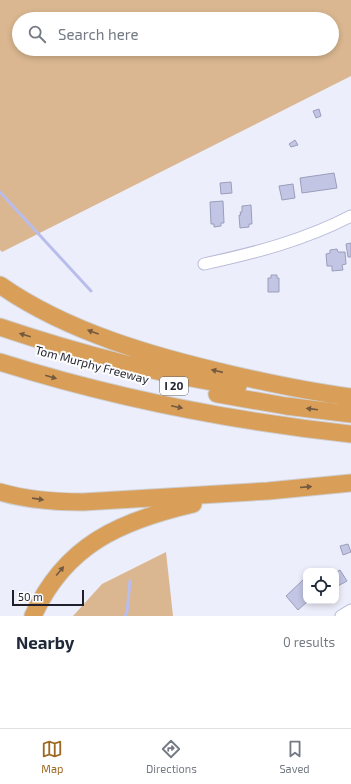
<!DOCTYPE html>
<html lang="en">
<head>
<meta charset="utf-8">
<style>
  body { margin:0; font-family:"Exo 2",sans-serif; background:#f6f6f7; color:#1f2937 }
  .controls { position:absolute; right:12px; bottom:12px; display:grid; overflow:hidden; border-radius:8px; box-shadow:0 2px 6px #0003 }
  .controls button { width:36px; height:36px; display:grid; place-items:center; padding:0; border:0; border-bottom:1px solid #e0e1e3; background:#fff; color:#1f2937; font:20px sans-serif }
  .scale { position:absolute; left:12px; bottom:10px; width:72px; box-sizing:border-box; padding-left:4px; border:2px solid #1f202b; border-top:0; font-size:11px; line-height:14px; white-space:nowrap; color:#1f202b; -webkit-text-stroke:3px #fdfdfd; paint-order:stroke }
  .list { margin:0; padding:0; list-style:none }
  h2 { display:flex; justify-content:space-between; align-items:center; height:52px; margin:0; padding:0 16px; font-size:17px }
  h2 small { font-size:13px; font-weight:400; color:#747a83 }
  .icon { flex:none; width:22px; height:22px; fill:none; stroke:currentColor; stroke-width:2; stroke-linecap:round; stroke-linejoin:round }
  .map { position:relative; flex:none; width:351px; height:616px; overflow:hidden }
  .search { position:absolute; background:#fff; box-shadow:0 2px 6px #0003; left:12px; right:12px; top:12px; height:44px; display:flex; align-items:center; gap:10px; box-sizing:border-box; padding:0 14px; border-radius:22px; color:#747a83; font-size:15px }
  .sheet { height:112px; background:#fff }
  nav { display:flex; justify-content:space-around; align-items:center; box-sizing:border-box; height:56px; border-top:1px solid #e0e1e3; background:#fff; font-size:11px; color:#747a83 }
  nav a { display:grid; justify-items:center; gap:2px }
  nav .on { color:#9e6922 }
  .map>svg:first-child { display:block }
</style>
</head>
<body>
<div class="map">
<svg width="351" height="616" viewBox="0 0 351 616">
  <rect width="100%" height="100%" fill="#edeefb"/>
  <!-- forest -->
  <path fill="#dab790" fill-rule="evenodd" d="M0 0H351V76L2 252 0 250ZM19 19H332V49H19Z
    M166 552 173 616H73L102 584Z"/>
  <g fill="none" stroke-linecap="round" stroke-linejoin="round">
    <!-- stream -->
    <path stroke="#b9bdec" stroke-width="3" d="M0 192 91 291
      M125 616 127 612 130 581"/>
  </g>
  <!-- building -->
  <path fill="#c2c5e3" stroke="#9b9ebb" d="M319 109 321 116 316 118 313 111Z
    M295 140 298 145 291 147 289 144Z
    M334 173 337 188 302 193 300 178Z
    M231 182 232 193 221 194 220 183Z
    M293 184 295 198 282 200 279 186Z
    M223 201 224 223H221V226L214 227V224H211L210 202Z
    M251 205 252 224H249V227L240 228 239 215H241L240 212H242V206Z
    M351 243V257H348L346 244Z
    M337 249 338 252H345L346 264 342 265 343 270 332 271V266H327L326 254 330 253V250Z
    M271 275H277V278H279V292H268V278H271Z
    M348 544 351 552 343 555 340 546Z
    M340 570 347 581 336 587V572Z
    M304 579 306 581V595L304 597 306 601H308L298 610 286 596Z"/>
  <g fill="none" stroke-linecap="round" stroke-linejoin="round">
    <defs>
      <path id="minor" d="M204 264C255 253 305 240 351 216
        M341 616 351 610"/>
      <path id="highway" d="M0 285C67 332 155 357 234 375 273 384 312 392 351 397
        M0 327C77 353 157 374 238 386
        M0 362C114 398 232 421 351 434
        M217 394 286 406 351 414
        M0 492C27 500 55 502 83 502L268 491 351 483
        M33 616C65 545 120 521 193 504"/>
    </defs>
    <!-- minor casing -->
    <use href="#minor" stroke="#b6bad7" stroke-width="13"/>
    <!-- highway casing -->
    <use href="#highway" stroke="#ceced0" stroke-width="19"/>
    <!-- minor -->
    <use href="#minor" stroke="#fff" stroke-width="11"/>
    <!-- highway -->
    <use href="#highway" stroke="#d99e57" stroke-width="17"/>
  </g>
  <!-- one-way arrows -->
  <defs><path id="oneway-solid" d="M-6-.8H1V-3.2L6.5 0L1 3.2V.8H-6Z"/></defs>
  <g fill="#73593f">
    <use href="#oneway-solid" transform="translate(93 332) rotate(-160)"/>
    <use href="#oneway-solid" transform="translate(25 335) rotate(-164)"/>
    <use href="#oneway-solid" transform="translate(217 371) rotate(-167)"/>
    <use href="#oneway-solid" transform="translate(51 377) rotate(16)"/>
    <use href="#oneway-solid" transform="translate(177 407) rotate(12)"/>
    <use href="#oneway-solid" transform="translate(312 409) rotate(-173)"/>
    <use href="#oneway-solid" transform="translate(306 487) rotate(-5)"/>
    <use href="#oneway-solid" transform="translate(38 499) rotate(8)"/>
    <use href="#oneway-solid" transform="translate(60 571) rotate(-50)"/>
  </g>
  <g text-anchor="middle" stroke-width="4" stroke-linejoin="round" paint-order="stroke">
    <!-- shield labels -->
    <rect fill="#fdfdfd" stroke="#62626a" stroke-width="1" x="160" y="377" width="28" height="18" rx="3"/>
    <g font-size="11" font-weight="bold" fill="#1f202b">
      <text x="174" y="390">I 20</text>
    </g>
    <!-- street labels -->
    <g font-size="12" fill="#1f202b" stroke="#fdfdfd">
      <text transform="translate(92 365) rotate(15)" y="4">Tom Murphy Freeway</text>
    </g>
  </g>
</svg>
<div class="controls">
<button><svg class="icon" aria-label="locate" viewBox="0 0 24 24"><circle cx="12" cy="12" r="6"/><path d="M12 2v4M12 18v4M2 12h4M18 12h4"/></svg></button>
</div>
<div class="scale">50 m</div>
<div class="search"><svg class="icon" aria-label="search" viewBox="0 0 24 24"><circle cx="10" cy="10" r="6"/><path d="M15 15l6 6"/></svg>Search here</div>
</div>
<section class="sheet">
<h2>Nearby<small>0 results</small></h2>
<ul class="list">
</ul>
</section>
<nav>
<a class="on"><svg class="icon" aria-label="map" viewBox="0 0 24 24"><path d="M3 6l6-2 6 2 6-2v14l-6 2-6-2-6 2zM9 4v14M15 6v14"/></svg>Map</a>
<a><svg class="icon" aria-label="directions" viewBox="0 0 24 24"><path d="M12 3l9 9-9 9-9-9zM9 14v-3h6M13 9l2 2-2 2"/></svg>Directions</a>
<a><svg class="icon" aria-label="saved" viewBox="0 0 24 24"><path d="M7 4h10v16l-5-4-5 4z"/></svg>Saved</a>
</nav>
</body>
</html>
